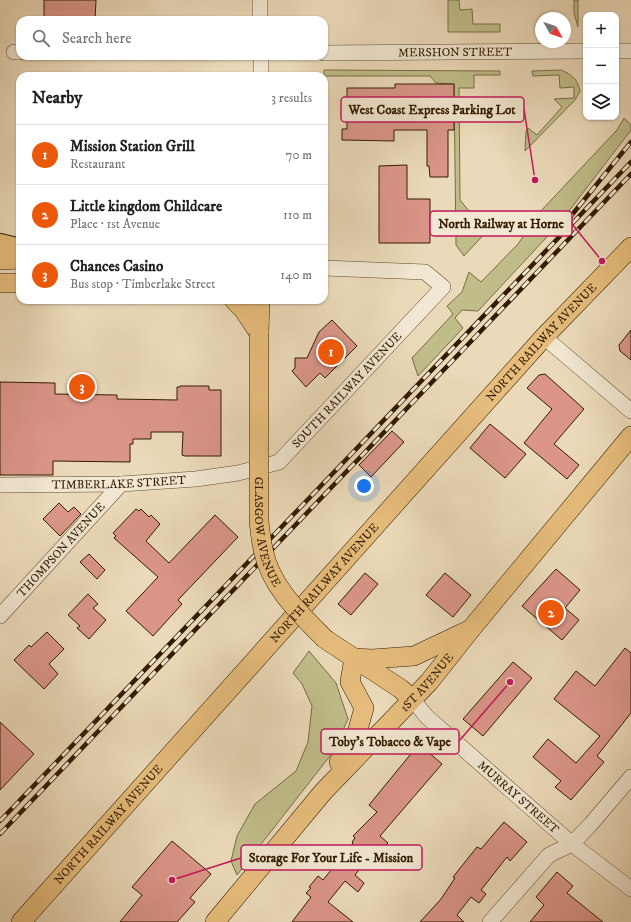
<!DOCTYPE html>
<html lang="en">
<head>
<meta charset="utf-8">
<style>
  body { margin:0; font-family:"IM FELL DW Pica",serif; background:#f6f6f6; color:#202124 }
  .controls { position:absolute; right:12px; top:12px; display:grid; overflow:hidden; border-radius:8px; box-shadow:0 1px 3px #0004 }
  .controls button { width:36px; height:36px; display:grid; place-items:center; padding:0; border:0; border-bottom:1px solid #e0e0e0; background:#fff; color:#202124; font:20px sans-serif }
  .compass { position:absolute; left:535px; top:12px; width:36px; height:36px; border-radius:50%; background:#fff; box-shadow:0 1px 3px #0004; rotate:130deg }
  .you { position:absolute; left:364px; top:486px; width:14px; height:14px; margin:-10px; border:3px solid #fff; border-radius:50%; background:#1a73e8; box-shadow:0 0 0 6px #1a73e833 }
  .badge { display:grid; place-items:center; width:26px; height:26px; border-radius:50%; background:#ea580c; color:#fff; font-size:13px; font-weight:700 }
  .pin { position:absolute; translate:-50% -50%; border:2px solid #fff; box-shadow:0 1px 4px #0006 }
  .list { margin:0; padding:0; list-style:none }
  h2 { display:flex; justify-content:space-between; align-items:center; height:52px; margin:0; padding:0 16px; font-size:17px }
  h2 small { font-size:13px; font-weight:400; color:#757577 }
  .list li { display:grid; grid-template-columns:26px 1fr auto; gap:12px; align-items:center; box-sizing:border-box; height:60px; padding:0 16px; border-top:1px solid #e0e0e0 }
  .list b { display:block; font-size:15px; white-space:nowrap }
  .list p { margin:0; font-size:13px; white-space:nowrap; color:#757577 }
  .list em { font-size:13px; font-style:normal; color:#757577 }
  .icon { flex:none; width:22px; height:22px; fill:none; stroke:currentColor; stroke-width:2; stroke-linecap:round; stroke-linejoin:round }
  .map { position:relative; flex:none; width:631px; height:922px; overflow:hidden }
  .search { position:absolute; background:#fff; box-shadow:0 1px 3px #0004; left:16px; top:16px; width:312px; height:44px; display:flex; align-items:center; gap:10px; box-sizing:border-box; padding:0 14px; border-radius:12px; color:#757577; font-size:15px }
  .panel { position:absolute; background:#fff; box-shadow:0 1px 3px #0004; left:16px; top:72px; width:312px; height:232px; border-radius:12px }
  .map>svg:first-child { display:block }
</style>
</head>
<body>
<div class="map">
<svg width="631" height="922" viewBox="0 0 631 922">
  <rect width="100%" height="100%" fill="#ebdab9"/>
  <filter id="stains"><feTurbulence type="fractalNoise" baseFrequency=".005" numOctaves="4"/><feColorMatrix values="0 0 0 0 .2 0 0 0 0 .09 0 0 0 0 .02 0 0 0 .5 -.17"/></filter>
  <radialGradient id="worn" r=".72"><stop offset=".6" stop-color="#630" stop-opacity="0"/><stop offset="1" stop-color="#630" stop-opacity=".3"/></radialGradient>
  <!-- green -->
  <path fill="#c0bd8a" stroke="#796c45" d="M448 0H459L460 10 472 9 473 24H500V32H448Z
    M574 0H578V27L574 13Z
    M324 70 500 71V75H474V88H459L460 200 482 227 487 222 489 229 464 256 456 245 454 84 436 83 430 76H324Z
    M561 70C573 75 577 79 580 91L575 100 525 151 526 131 528 128 537 135 562 107 554 99 574 98V87L560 88 559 75 533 76 532 71Z
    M624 118 631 125V130L559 224 478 311 462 310 455 318 463 328 418 376 412 358 453 314 447 306 462 292 469 272 481 282 518 244 539 213 617 130Z
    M309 651 336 683 348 719 333 752 237 875 231 861 237 836 255 804 296 771 308 742 312 706 302 684 293 673Z"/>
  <!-- building -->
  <path fill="#db9689" stroke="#321b00" d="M44 0H96L95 20H44Z
    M395 84H454V130H448V177H430L429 166H427V130H394V141L342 140V129H347V88H395Z
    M407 165V199H430V243H379V166Z
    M332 320 357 346 325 378 320 373 306 387 292 371 295 368V358H307L319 332Z
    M631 330V360L620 351 619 345Z
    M545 374 584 409 554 444 579 465 567 479 524 443 552 409 527 388 539 375Z
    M0 382 55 383V394L117 395V399L177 400V387H180V386H209V390H221V456H185L182 455 183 432H151V439H133V444H130V462L53 461V475H0Z
    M490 424 526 454 505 478 470 448Z
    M392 431 404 442 371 477 359 465Z
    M59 503 68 512 74 507 81 514 60 536 43 519Z
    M136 509 139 511 141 509 149 517 151 515 160 524 146 541 169 563 215 515 238 537 178 600 182 604 153 636 126 611 158 577 114 538 116 536 113 533Z
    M89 554 105 570 97 579 80 562Z
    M556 569 580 590 565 608 579 620 562 640 522 606Z
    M365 573 378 584 351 615 338 604Z
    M445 573 471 595 453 617 426 595Z
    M88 594 98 604 93 608 106 620 89 639 77 628 80 626 68 615Z
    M47 632 64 649 49 664 58 674 44 689 14 660 29 645 31 647Z
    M625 648 631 653V713L597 756 604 762 571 800 555 787 561 781 533 757 548 739 576 763 600 736 554 699 576 671 595 686Z
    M513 662 532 678 483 736 463 719Z
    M0 722 34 754 0 790Z
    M419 744 442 764 380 836 388 843 376 855 373 852 355 875 364 883 358 892 345 881 328 902 353 922H292L311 897 306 893 311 888 309 887 318 876 323 880 353 843 352 842 355 838 353 836 377 812 369 805Z
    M504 822 527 842 510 861 507 857 481 890 486 894 479 903 471 897 457 915 464 922H420L441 899 455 878 453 877 477 847 481 849Z
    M172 841 211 874 190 898 195 902 177 922H120L142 895 132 887Z
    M557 872 573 886 567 893 603 922H530L544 905 536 897Z"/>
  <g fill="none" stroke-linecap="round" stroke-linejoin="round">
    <defs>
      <g id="minor">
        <path d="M260 0V20"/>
        <path d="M616 51H631"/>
        <path d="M14 52H20"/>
        <path id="s1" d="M324 53 586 51"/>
        <path d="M261 76V56"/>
        <path d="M544 337 631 411"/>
        <path id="s2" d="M0 485 121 484 196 479 238 473 279 462 443 287 425 272 324 268"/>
        <path id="s3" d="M0 616 121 484"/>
        <path id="s4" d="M412 699 427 717 572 844 631 889"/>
        <path d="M490 922 549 855 572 844 591 824 631 777"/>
      </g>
      <g id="major">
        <path d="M0 260 20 259"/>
        <path d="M0 283H20"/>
        <path d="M234 300 243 309 259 333"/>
        <path d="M259 333 260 300"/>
        <path d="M325 639 401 689 412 699"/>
        <path d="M354 658 372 659 414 656 469 630"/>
        <path d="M339 762 354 743 364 708 350 682 354 658"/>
        <path id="s5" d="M21 922 544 337 631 247"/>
        <path id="s6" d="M215 922 323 792 429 682 471 629 631 436"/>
      </g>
      <path id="highway" d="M0 245 20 250"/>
    </defs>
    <!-- minor casing -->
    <use href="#minor" stroke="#604b2e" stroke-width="16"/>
    <!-- major casing -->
    <use href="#major" stroke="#321b00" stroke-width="20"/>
    <!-- highway casing -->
    <use href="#highway" stroke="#321b00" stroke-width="24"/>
    <!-- minor -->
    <use href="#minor" stroke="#f2e7d2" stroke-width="15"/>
    <!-- major -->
    <use href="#major" stroke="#e6bd7c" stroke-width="19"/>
    <!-- highway -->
    <use href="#highway" stroke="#e6bd7c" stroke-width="22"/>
    <defs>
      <path id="rail" d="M567 221 631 142
        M0 821 631 162
        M0 834 631 174"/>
    </defs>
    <!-- rail casing -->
    <use href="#rail" stroke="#321b00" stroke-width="4.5"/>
    <!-- rail -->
    <use href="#rail" stroke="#f2e7d2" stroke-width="3" stroke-dasharray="9" stroke-linecap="butt"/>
    <defs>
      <g id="major-bridge">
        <path id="s7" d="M259 333V521C260 531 261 540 263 549 270 586 299 613 325 639"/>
      </g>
    </defs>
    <!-- major-bridge casing -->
    <use href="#major-bridge" stroke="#321b00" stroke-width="20" stroke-linecap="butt"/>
    <!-- major-bridge -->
    <use href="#major-bridge" stroke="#e6bd7c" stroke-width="19"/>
  </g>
  <g text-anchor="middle" stroke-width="3.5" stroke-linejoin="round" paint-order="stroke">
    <!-- street labels -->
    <g font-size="12" fill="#321b00" stroke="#f2e7d2">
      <text dy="4" stroke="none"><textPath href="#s1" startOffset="131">MERSHON STREET</textPath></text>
      <text dy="4" stroke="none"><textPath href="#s5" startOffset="779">NORTH RAILWAY AVENUE</textPath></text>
      <text dy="4" stroke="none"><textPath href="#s2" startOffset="380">SOUTH RAILWAY AVENUE</textPath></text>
      <text dy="4" stroke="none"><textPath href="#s2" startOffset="119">TIMBERLAKE STREET</textPath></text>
      <text dy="4" stroke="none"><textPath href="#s7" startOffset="200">GLASGOW AVENUE</textPath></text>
      <text dy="4" stroke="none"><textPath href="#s3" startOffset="90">THOMPSON AVENUE</textPath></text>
      <text dy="4" stroke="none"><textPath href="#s5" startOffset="455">NORTH RAILWAY AVENUE</textPath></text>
      <text dy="4" stroke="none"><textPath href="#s6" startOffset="320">1ST AVENUE</textPath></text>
      <text dy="4" stroke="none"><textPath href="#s4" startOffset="145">MURRAY STREET</textPath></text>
      <text dy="4" stroke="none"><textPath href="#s5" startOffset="131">NORTH RAILWAY AVENUE</textPath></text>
    </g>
  </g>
  <!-- callouts -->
  <path fill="none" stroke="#c2185b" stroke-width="1.5" d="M535 180L524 109M602 261L572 224M510 682L459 741M172 880L241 858"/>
  <g fill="#c2185b" stroke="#f2e7d2" stroke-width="1.5">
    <circle cx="535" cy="180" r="4"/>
    <circle cx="602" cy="261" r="4"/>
    <circle cx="510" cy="682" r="4"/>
    <circle cx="172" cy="880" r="4"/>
  </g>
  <g fill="#f2e7d2" stroke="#c2185b" stroke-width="1.5">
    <rect x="341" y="97" width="183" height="25" rx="4"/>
    <rect x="430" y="211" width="142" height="25" rx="4"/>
    <rect x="321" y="729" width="138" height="25" rx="4"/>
    <rect x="241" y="845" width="181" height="25" rx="4"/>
  </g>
  <g font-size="13" text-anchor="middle" font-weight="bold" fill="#321b00">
    <text x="432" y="114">West Coast Express Parking Lot</text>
    <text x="501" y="228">North Railway at Horne</text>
    <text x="390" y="746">Toby's Tobacco &amp; Vape</text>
    <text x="331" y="862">Storage For Your Life - Mission</text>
  </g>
  <rect width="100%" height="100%" filter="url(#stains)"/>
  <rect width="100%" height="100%" fill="url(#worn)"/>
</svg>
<div class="controls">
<button>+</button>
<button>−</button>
<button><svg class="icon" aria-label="layers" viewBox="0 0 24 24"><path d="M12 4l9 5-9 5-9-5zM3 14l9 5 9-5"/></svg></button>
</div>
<svg class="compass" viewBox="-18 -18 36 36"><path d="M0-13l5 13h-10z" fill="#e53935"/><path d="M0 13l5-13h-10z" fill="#757577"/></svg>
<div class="you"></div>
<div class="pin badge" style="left:331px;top:352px">1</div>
<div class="pin badge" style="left:551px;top:613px">2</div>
<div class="pin badge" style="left:82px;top:387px">3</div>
<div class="search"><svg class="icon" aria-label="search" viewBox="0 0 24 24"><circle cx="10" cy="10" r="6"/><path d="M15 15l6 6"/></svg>Search here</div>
<section class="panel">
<h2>Nearby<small>3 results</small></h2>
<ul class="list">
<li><span class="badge">1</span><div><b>Mission Station Grill</b><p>Restaurant</p></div><em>70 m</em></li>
<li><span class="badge">2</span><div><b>Little kingdom Childcare</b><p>Place · 1st Avenue</p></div><em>110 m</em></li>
<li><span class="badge">3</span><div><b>Chances Casino</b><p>Bus stop · Timberlake Street</p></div><em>140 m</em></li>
</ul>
</section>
</div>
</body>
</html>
